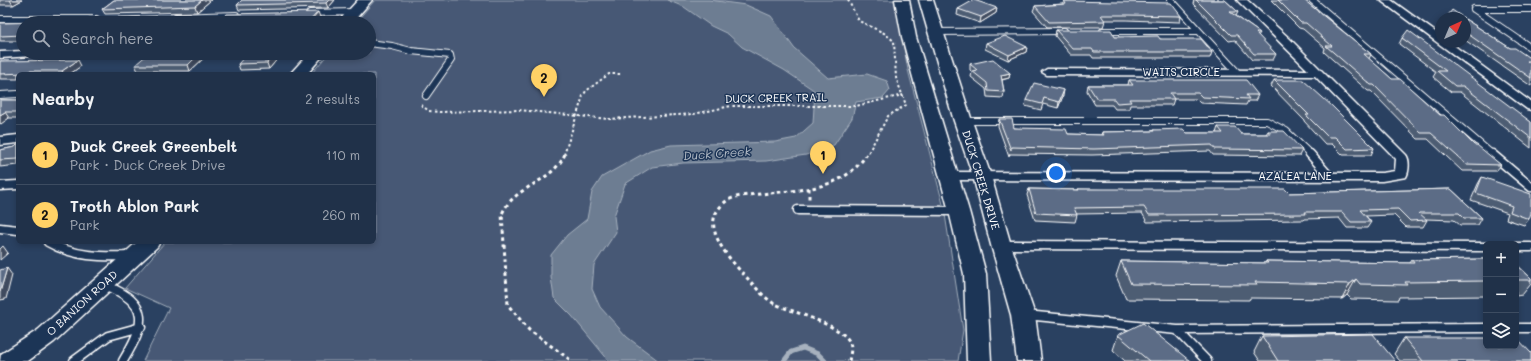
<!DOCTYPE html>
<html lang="en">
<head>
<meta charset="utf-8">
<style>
  body { margin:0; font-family:Mali,sans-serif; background:#283950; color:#f1f3f6 }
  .controls { position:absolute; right:12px; bottom:12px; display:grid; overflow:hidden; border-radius:6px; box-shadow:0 2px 6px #0003 }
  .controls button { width:36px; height:36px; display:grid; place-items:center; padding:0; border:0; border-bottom:1px solid #3d4c61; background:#203149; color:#f1f3f6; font:20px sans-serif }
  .compass { position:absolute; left:1435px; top:12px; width:36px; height:36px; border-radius:50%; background:#203149; box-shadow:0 2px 6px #0003; rotate:44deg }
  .you { position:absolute; left:1056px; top:173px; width:14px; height:14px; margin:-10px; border:3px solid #fff; border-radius:50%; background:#1a73e8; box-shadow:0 0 0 6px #1a73e833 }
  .badge { display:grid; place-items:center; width:26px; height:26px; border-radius:50%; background:#ffd166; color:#111; font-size:13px; font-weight:700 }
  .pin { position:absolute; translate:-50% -33px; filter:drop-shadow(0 1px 2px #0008) }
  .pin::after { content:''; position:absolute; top:21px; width:14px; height:12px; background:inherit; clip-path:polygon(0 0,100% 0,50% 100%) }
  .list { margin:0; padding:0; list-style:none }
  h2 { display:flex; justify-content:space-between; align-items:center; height:52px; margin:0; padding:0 16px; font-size:17px }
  h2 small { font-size:13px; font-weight:400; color:#a2a9b4 }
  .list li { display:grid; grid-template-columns:26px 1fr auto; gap:12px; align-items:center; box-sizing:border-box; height:60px; padding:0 16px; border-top:1px solid #3d4c61 }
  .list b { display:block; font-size:15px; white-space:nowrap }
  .list p { margin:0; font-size:13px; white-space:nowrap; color:#a2a9b4 }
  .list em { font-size:13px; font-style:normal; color:#a2a9b4 }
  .icon { flex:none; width:22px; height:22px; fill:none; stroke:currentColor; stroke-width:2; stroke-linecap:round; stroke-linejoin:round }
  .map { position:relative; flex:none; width:1531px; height:361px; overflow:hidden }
  .search { position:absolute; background:#203149; box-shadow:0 2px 6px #0003; left:16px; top:16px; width:360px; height:44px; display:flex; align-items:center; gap:10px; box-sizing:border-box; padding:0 14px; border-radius:22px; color:#a2a9b4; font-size:15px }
  .panel { position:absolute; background:#203149; box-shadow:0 2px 6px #0003; left:16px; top:72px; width:360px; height:172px; border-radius:6px }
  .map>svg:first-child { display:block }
</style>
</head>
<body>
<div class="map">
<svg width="1531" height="361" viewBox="0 0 1531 361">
  <rect width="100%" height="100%" fill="#2a4161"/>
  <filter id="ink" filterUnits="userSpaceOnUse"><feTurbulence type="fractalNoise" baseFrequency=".025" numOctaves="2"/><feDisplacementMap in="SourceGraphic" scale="8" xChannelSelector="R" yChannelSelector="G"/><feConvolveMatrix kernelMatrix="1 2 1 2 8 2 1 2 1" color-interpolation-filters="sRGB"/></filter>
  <g filter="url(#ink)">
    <!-- green -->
    <path fill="#465975" stroke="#a2acba" d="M375 0H895L908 70 944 208 963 330 958 361H143L169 308 125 288 165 242H374V74H311L329 53H369V23H355Z"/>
    <!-- water -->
    <path fill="#6d7d92" stroke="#a7b1be" d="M667 0H709L746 5 771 16 794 48 828 78 867 74 887 81 890 90 883 98 856 102 852 118 834 145 806 155 766 161 683 163 652 167 625 184 614 216 616 232 594 265 592 289 600 307 627 337 659 361H609L572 316 554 298 551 277V255L567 235 587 219 592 192 602 177 650 150 671 145 775 142 796 138 813 123 815 91 784 70 742 47 728 34 711 26 684 7Z"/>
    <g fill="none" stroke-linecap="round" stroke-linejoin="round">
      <!-- stream -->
      <path stroke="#a7b1be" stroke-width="5" d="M784 361 791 352 803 348 818 354 825 361"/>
      <defs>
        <path id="lane-far1" d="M1171 0 1199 31
          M1312 0 1493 155
          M1474 9 1531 48
          M1474 9H1531
          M310 13 354 12
          M176 17 236 15
          M0 19H96
          M1103 31H1199L1237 72
          M935 32 1064 31
          M369 43 392 46 411 51 450 55 451 60 426 96
          M0 95 18 94
          M964 121H1267L1286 131 1311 155"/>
        <path id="lane" d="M1310 154 1329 176
          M1492 154 1531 187
          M0 186 18 185
          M798 210 959 211
          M0 228 18 230
          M48 242C74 257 101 257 130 256
          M1002 245 1486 247
          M1516 247H1531
          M105 285C152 304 145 324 123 361
          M1026 315 1177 330
          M1516 328H1531
          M74 361 108 336 141 327
          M1207 361 1177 330 1486 328"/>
        <path id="street" d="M1237 0H1247L1289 38 1406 155C1410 160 1409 172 1406 177L1382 181 948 180 943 179 942 176 943 173 948 172 1382 173 1395 171 1396 159 1315 76 1047 75 1042 72 1047 69 1308 70Z
          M1380 0H1391L1441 36V42H1449L1531 102V110L1527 109Z
          M23 51V53H39L34 56 0 58V52Z
          M18 135V143L0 145V137Z"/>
        <path id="secondary" d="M358 0H372L352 23H337Z
          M895 0H909L916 37 969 211 986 274 991 361H967L964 274 949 211 902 37Z
          M919 0H933L972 121 991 176 1011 245 1035 315 1041 361H1017L1011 315 991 245 973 176 954 121Z
          M309 53H325L307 74H290Z
          M137 242H160L157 247 54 342 28 361H0L1 354 38 330Z"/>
      </defs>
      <!-- lane-far1 casing -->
      <use href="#lane-far1" stroke="#fff" stroke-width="8"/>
      <!-- lane casing -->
      <use href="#lane" stroke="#fff" stroke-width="11"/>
      <!-- street casing -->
      <use href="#street" stroke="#fff" stroke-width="3"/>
      <!-- secondary casing -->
      <use href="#secondary" stroke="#fff" stroke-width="3"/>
      <!-- path-far1 -->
      <path stroke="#fff" stroke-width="2" stroke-dasharray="2.5 2.5" stroke-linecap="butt" d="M848 0 859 21 884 33 894 41 896 78 906 105 888 116 867 155
        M421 105 429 111 439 112 519 110 609 119 694 114 731 106H856L903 95
        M564 155 583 96 586 91 609 74H621"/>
      <!-- path -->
      <path stroke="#fff" stroke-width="3" stroke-dasharray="3.5 3.5" stroke-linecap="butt" d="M565 154C552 184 514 185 502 214L508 305 529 330 572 361
        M809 188V199
        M849 361C850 355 852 349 850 343 843 325 791 312 773 303 764 297 756 288 749 280 735 265 705 235 716 213 719 208 723 203 728 200 738 195 750 195 761 194 785 191 810 191 833 182 848 176 858 167 867 154"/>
      <!-- lane-far1 -->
      <use href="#lane-far1" stroke="#1d3557" stroke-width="6"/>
      <!-- lane -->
      <use href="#lane" stroke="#1d3557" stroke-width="8"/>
      <!-- street -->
      <use href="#street" fill="#1d3557" fill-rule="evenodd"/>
      <!-- secondary -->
      <use href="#secondary" fill="#1d3557" fill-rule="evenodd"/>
    </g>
    <!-- wall -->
    <path fill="#4e5d73" stroke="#fff" d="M0 0H22L13 5H0Z
      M114 0H211L197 12 105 14 102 9Z
      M242 0H335L328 8 239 10 237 5Z
      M1194 0H1225L1238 12 1236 16 1260 33 1258 36 1276 54 1273 60H1252L1235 40 1229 41 1193 4Z
      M1271 0H1304L1371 54 1369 59 1392 79 1474 145 1501 165 1496 171H1462L1428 139H1418L1371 91H1368L1324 52 1325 48 1303 29 1299 28Z
      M1064 1 1181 16 1180 22 1126 20H1104L1105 21 1103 27H1047L1033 11 1035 6 1063 4Z
      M997 8 996 13 980 23 957 15 958 9Z
      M184 15 186 21 23 23V41H0V23L85 21Z
      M1465 19 1510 48 1531 59V86L1465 40Z
      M1056 30 1115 37 1160 39 1212 52 1210 58H1093L1091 55H1071L1055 36Z
      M1402 38 1531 122V148L1460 92H1451L1433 77 1436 72 1399 44Z
      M986 43 1027 47 1026 52 1008 60 985 49Z
      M206 56 190 71H138L135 65Z
      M279 57 269 69 240 70 238 64Z
      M0 61 81 66 70 74H18V79H0Z
      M970 64 1010 73 1009 78 1002 80 1004 92 1003 98 987 97 986 89 971 77 972 72 970 70Z
      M1129 80 1258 95 1255 101H1248L1246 105 1200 103 1196 99H1174L1172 105H1130L1129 109H1115L1112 105H1095L1087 91 1088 85H1128Z
      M1274 80 1374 148 1371 155H1343L1332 144H1325L1304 121V120L1271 86Z
      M1063 96 1058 108 1043 104 1041 110 1025 106 1026 100Z
      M0 100H18V118H9L0 124Z
      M999 119 1014 128 1068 134 1101 135 1102 132 1152 131 1153 130 1187 133H1216L1218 127 1241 134H1266L1268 131 1302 150 1299 156 1213 155 1210 151 1092 155 1010 154 1009 157 998 126Z
      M18 145V165L0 167V150L15 147Z
      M1482 177 1529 219 1524 225 1506 219 1508 213 1471 200 1478 184Z
      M1029 189 1078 190V189L1289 193 1451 189 1482 218 1478 225H1460L1454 220 1426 219 1427 220 1423 227H1406L1394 215 1366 216 1371 222 1367 228H1347L1339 218 1304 219 1303 220 1147 222 1142 213 1076 214 1077 215 1075 222 1035 220 1027 195Z
      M1486 259V296L1399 297 1398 300 1351 299 1347 295 1342 299 1250 298 1249 300 1126 299 1116 276 1121 261 1265 263 1266 261 1410 263 1412 260Z
      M1516 264 1531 278V284L1522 295 1516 296Z
      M1118 335 1190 361H1125L1113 350Z
      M1262 336 1395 361H1260L1254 352Z
      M1404 338 1531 361H1400L1394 354Z"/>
    <!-- shaded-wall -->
    <path fill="#404c5e" stroke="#fff" d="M10 0H22L13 5Z
      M202 0H211L197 12 195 6Z
      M329 0H335L328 8 326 3Z
      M997 8 996 13 980 23 981 17Z
      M318 12 320 17 315 23H308Z
      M184 15 186 21 184 23H174Z
      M1027 47 1026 52 1008 60 1009 55Z
      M200 53H205L206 56 190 71 188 65Z
      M276 53H277L279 57 269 69 267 63Z
      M78 60 81 66 70 74H64L62 71Z
      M29 71 30 74H26L25 73Z
      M1010 73 1009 78 1000 80 1001 75Z
      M1064 90 1063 96 1058 108 1059 102Z
      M5 112 9 118 1 124 0 123V115Z
      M3 246 8 253 0 260V249Z
      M7 268 12 275 6 299 0 300V292Z
      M1356 279 1347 295 1342 299 1350 284Z"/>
    <!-- building -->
    <path fill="#5b6c86" stroke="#fff" d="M114 0H202L195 6 102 9Z
      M242 0H329L326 3 237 5Z
      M974 0 997 8 981 17 958 9Z
      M1196 0H1225L1238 12H1230L1260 33H1256L1276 54H1254L1237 35H1231Z
      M1278 0H1304L1371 54H1364L1392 79H1400L1440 115H1444L1474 145H1477L1501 165 1466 164 1431 133H1421L1374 85H1371L1326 46H1332L1306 23H1301Z
      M1064 1 1171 3 1181 16 1127 15H1101L1105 21 1049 22 1035 6 1066 4Z
      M1452 10 1464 18H1446Z
      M318 12 308 23H217L227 14Z
      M184 15 174 23H23V35L0 36V23L85 21 89 18Z
      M1465 19 1510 48H1515L1531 59V61H1527L1531 64V78L1465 32Z
      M1056 30H1111L1115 37 1158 36 1160 39H1201L1212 52H1094L1092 49H1073Z
      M1408 30 1531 122V138L1463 86H1455L1437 71H1446L1402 38Z
      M1005 36 1027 47 1009 55 986 43Z
      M149 53H200L188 65H135Z
      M248 53H276L267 63 238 64Z
      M993 59 1010 73 1001 75 1004 92 988 91 987 83 972 71 977 70 970 64Z
      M78 60 62 71H29L25 73 0 74V61Z
      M1129 80H1246L1258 95H1246L1249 99 1202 97 1198 93H1170L1174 99H1129L1131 102 1117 103 1114 99H1097L1088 85H1133Z
      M1274 80H1303L1332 106 1374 148 1347 149 1335 137H1328L1306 115H1309Z
      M1034 83 1064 90 1059 102 1044 98 1042 104 1026 100Z
      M0 100H18V112H5L0 115Z
      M999 119H1012L1014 128 1066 129 1068 134 1104 135 1102 132 1154 131 1153 130 1183 129 1187 133H1223L1218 127H1235L1241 134H1270L1268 131H1284L1302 150 1215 149 1212 145 1094 149 1011 147V150Z
      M17 145H18V159L0 160V150L15 147Z
      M1482 177 1531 194V213L1529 219 1510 212 1512 206 1476 193Z
      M1029 189 1079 190 1078 189H1285L1289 193 1451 189 1482 218H1464L1459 213H1419L1427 220 1410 221 1398 209 1360 210 1371 222H1351L1342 212H1305L1306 214 1149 215 1144 207 1074 208 1077 215 1036 213Z
      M1486 259V281L1405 282 1407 285 1360 284 1356 279 1350 284 1255 282 1257 285 1131 284 1121 261 1268 263 1266 261 1414 263 1412 260Z
      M1516 264 1531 278V280H1516Z
      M7 268 0 292V270Z
      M1143 323 1190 361H1149L1118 335Z
      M1373 334 1395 361H1278L1262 336Z
      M1404 338H1486V346H1516V338H1517L1531 353V361H1423Z"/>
  </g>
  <g text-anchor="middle" stroke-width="3" stroke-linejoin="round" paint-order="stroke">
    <!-- street labels -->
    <g font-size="11" fill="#fff" stroke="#1d3557">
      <text x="1181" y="76">WAITS CIRCLE</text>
      <text transform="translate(776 98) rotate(-1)" y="4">DUCK CREEK TRAIL</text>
      <text x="1295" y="180">AZALEA LANE</text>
      <text transform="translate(981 180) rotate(73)" y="4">DUCK CREEK DRIVE</text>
      <text transform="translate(82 303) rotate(-42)" y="4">O BANION ROAD</text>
    </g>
    <!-- water labels -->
    <g font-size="12" font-style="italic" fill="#b6bec8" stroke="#1d3557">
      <text transform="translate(717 154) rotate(-4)" y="4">Duck Creek</text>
    </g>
  </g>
</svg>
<div class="controls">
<button>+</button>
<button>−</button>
<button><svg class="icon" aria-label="layers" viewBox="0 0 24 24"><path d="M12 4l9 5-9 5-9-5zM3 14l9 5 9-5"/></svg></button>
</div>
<svg class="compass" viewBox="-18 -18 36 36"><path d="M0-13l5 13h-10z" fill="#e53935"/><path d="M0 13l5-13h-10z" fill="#a2a9b4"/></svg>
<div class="you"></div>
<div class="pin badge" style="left:823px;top:174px">1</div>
<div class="pin badge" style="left:544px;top:97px">2</div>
<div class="search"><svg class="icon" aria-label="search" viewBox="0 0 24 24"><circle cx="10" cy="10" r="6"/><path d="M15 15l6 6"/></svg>Search here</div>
<section class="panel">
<h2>Nearby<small>2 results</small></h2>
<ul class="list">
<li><span class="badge">1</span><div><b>Duck Creek Greenbelt</b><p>Park · Duck Creek Drive</p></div><em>110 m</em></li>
<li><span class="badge">2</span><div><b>Troth Ablon Park</b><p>Park</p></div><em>260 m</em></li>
</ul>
</section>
</div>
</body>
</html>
